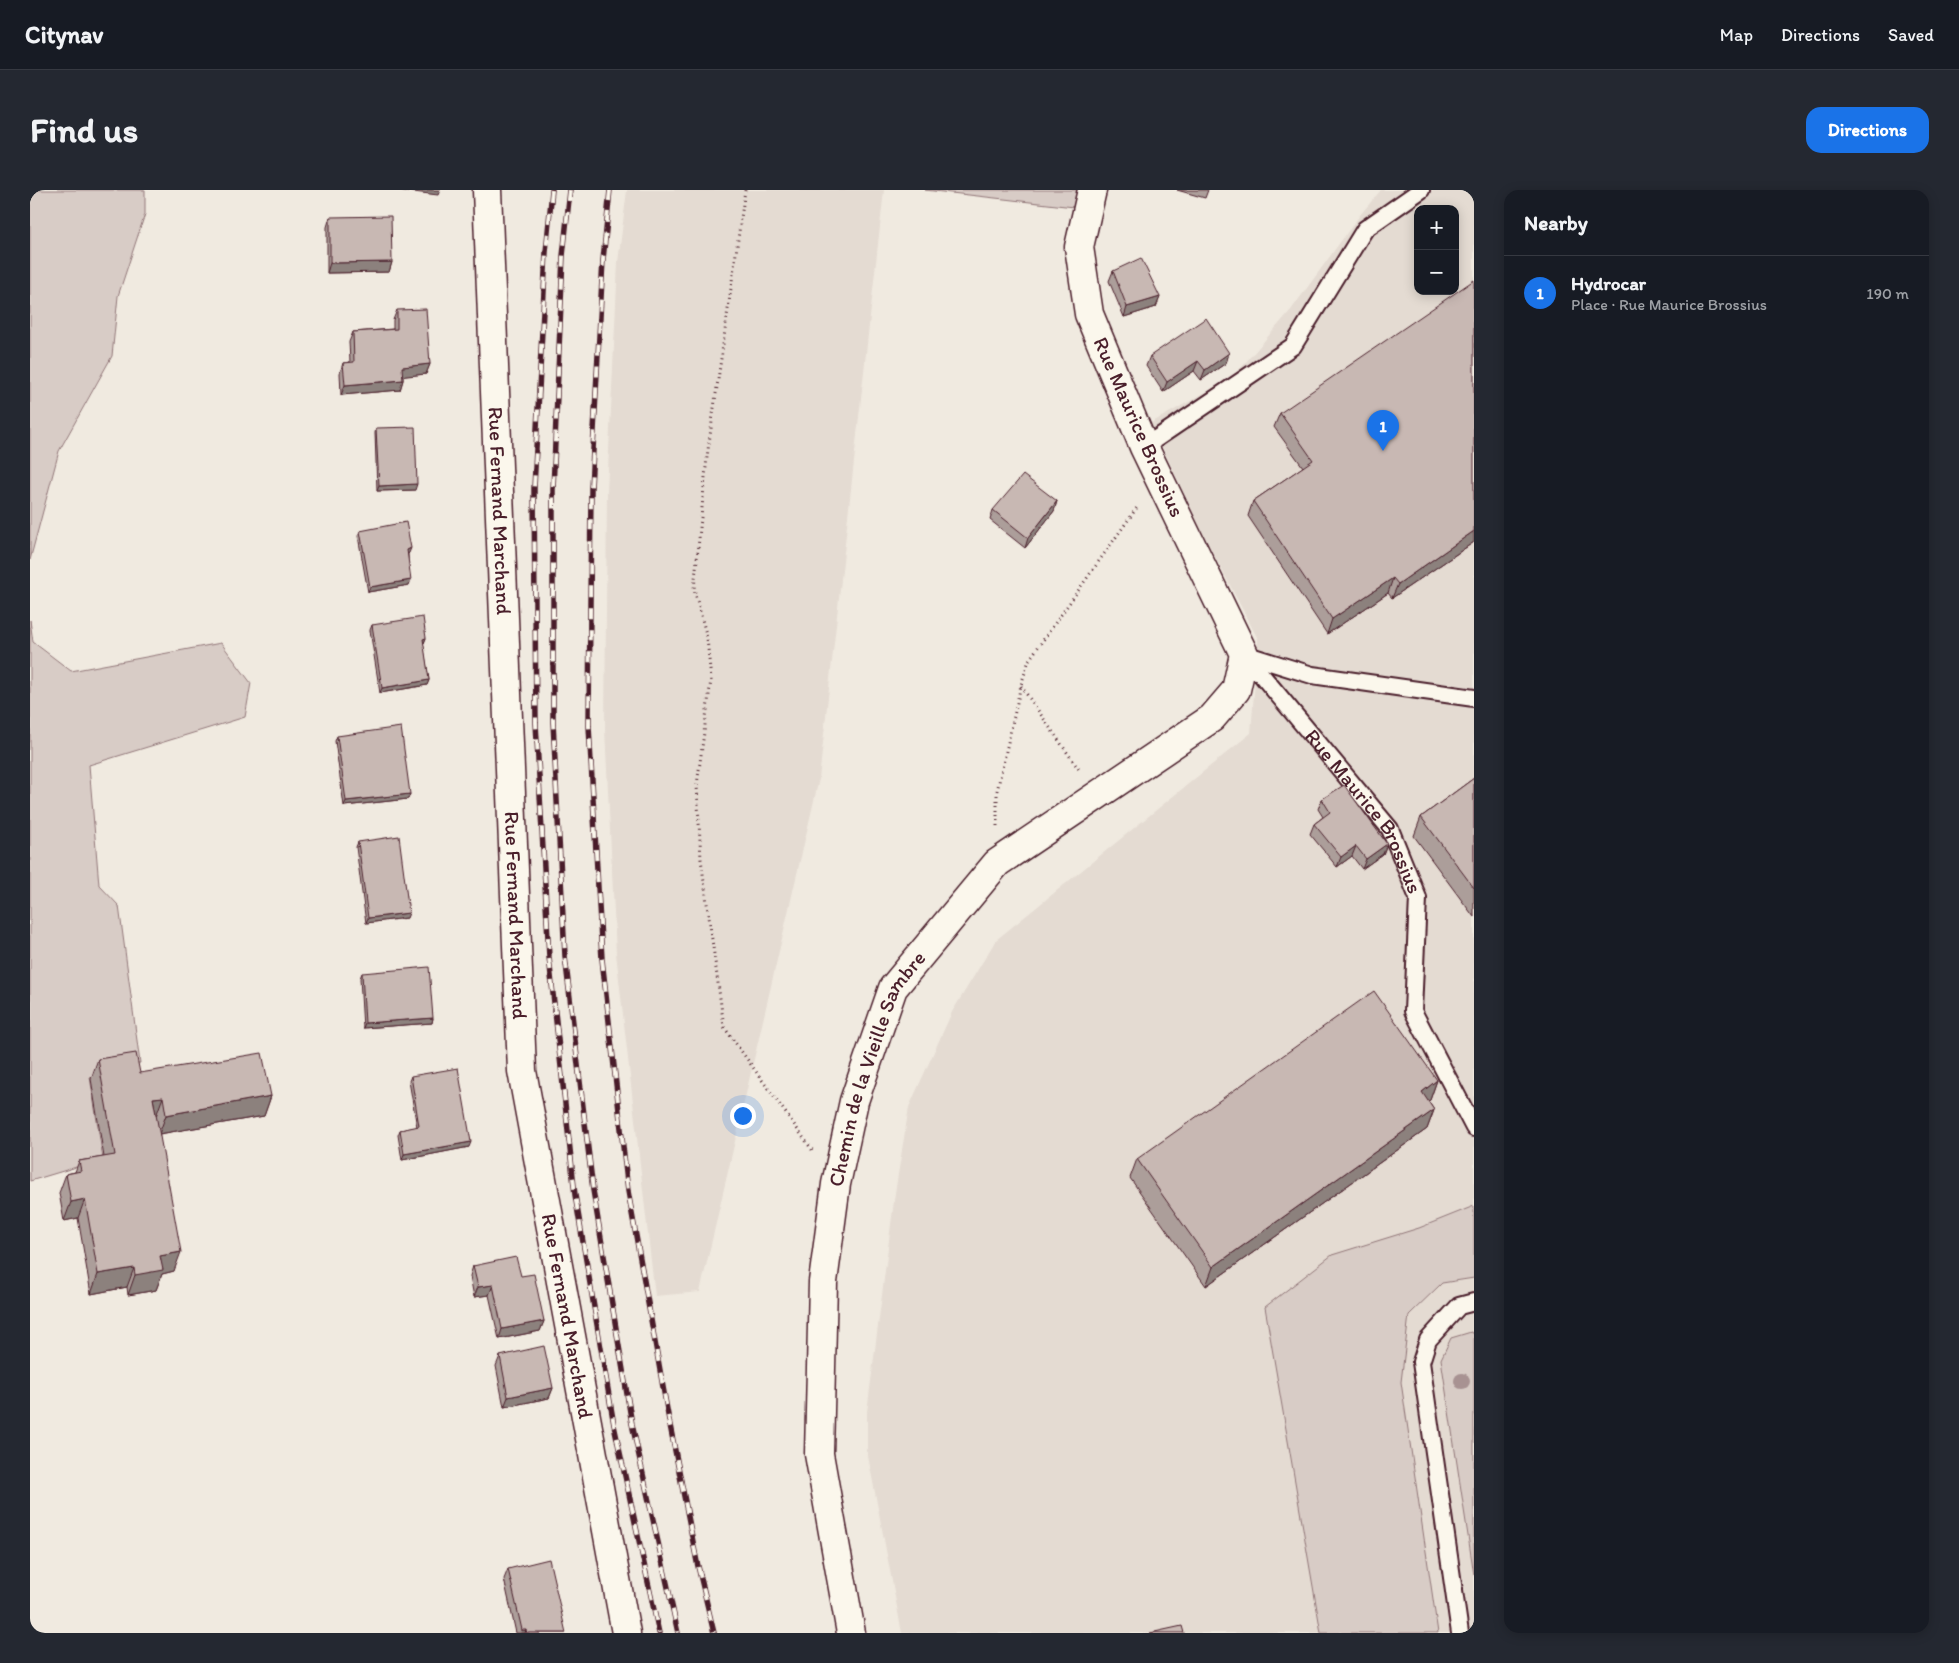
<!DOCTYPE html>
<html lang="en">
<head>
<meta charset="utf-8">
<style>
  body { margin:0; font-family:Itim,sans-serif; background:#242831; color:#f1f3f6 }
  .controls { position:absolute; right:15px; top:15px; display:grid; overflow:hidden; border-radius:10px; box-shadow:0 2px 12px #0003 }
  .controls button { width:45px; height:45px; display:grid; place-items:center; padding:0; border:0; border-bottom:1px solid #363941; background:#171b24; color:#f1f3f6; font:25px sans-serif }
  .you { position:absolute; left:712px; top:925px; width:18px; height:18px; margin:-12px; border:4px solid #fff; border-radius:50%; background:#1a73e8; box-shadow:0 0 0 8px #1a73e833 }
  .badge { display:grid; place-items:center; width:32px; height:32px; border-radius:50%; background:#1a73e8; color:#fff; font-size:16px; font-weight:700 }
  .pin { position:absolute; translate:-50% -41px; filter:drop-shadow(0 1px 2px #0008) }
  .pin::after { content:''; position:absolute; top:26px; width:18px; height:15px; background:inherit; clip-path:polygon(0 0,100% 0,50% 100%) }
  .list { margin:0; padding:0; list-style:none }
  h2 { display:flex; justify-content:space-between; align-items:center; height:65px; margin:0; padding:0 20px; font-size:21px }
  h2 small { font-size:16px; font-weight:400; color:#9ea1a6 }
  .list li { display:grid; grid-template-columns:32px 1fr auto; gap:15px; align-items:center; box-sizing:border-box; height:75px; padding:0 20px; border-top:1px solid #363941 }
  .list b { display:block; font-size:19px; white-space:nowrap }
  .list p { margin:0; font-size:16px; white-space:nowrap; color:#9ea1a6 }
  .list em { font-size:16px; font-style:normal; color:#9ea1a6 }
  .map { position:relative; flex:none; width:1444px; height:1443px; overflow:hidden; border-radius:15px }
  header { display:flex; align-items:center; gap:30px; box-sizing:border-box; height:70px; padding:0 25px; background:#171b24; border-bottom:1px solid #363941 }
  header strong { font-size:24px }
  nav { display:flex; gap:28px; margin-inline-start:auto; font-size:18px }
  .intro { display:flex; align-items:center; justify-content:space-between; box-sizing:border-box; height:120px; padding:0 30px }
  h1 { margin:0; font-size:35px }
  .button { padding:12px 22px; border-radius:15px; background:#1a73e8; color:#fff; font-size:18px; font-weight:700 }
  main { display:flex; gap:30px; padding:0 30px }
  aside { flex:1; background:#171b24; border-radius:15px; box-shadow:0 2px 12px #0003 }
  .map>svg:first-child { display:block }
</style>
</head>
<body>
<header>
<strong>Citynav</strong>
<nav><a>Map</a><a>Directions</a><a>Saved</a></nav>
</header>
<div class="intro"><h1>Find us</h1><a class="button">Directions</a></div>
<main>
<div class="map">
<svg width="1444" height="1443" viewBox="0 0 1444 1443">
  <rect width="100%" height="100%" fill="#f0eae0"/>
  <filter id="ink" filterUnits="userSpaceOnUse"><feTurbulence type="fractalNoise" baseFrequency=".02" numOctaves="2"/><feDisplacementMap in="SourceGraphic" scale="10" xChannelSelector="R" yChannelSelector="G"/><feConvolveMatrix kernelMatrix="1 2 1 2 8 2 1 2 1" color-interpolation-filters="sRGB"/></filter>
  <g filter="url(#ink)">
    <!-- built -->
    <path fill="#e4dbd2" fill-rule="evenodd" d="M597 0H854L789 589 670 1102 625 1106 586 763 575 539 577 302 588 72Z
      M1351 0H1444V1016L1389 1038 1235 1118 1239 1140 1373 1099 1444 1088V1443H872L837 1261V1222L865 1003 879 917 922 822 966 750 1221 543 1228 449 1172 342 1121 233 1203 187 1261 120 1330 25ZM1388 19H1425V101H1388Z"/>
    <!-- green -->
    <path fill="#d8ccc6" stroke="#917678" d="M0 0H115V24L88 106 82 166 29 261 0 370Z
      M895 0H1048L1044 17Z
      M0 430 3 452 41 481 191 453 221 493 215 527 59 575 69 695 89 716 110 873 72 876V884L60 887 73 969 0 991Z
      M1444 1016V1088L1412 1093 1379 1125 1371 1192 1408 1443H1291L1235 1117 1302 1065 1389 1038Z
      M1441 1142 1444 1144V1385L1411 1169 1421 1148Z"/>
    <g fill="none" stroke-linecap="round" stroke-linejoin="round">
      <defs>
        <g id="service">
          <path d="M1114 257 1263 156 1335 39 1391 0"/>
          <path id="s1" d="M1214 464 1360 639 1388 708 1383 821 1444 938"/>
          <path d="M1214 464 1282 485 1444 508"/>
          <path d="M1430 1443 1391 1172 1398 1150 1429 1116 1444 1112"/>
        </g>
        <g id="tertiary">
          <path id="s2" d="M457 0 492 881 596 1443"/>
          <path id="s3" d="M821 1443 789 1264 793 1092 806 994 824 911 863 798 967 673 1182 528 1206 500 1214 464 1114 257 1059 124 1049 57 1062 0"/>
        </g>
      </defs>
      <!-- service casing -->
      <use href="#service" stroke="#4a1f2b" stroke-width="20"/>
      <!-- tertiary casing -->
      <use href="#tertiary" stroke="#4a1f2b" stroke-width="31"/>
      <!-- path -->
      <path stroke="#4a1f2b" stroke-width="3" stroke-dasharray="1 4" stroke-linecap="butt" d="M715 0 677 267 664 399 677 448 681 490 667 595 671 669 694 837 783 961
        M991 496 1050 581
        M967 636V601L991 495 999 470 1108 316"/>
      <!-- service -->
      <use href="#service" stroke="#fbf7ec" stroke-width="16"/>
      <!-- tertiary -->
      <use href="#tertiary" stroke="#fbf7ec" stroke-width="28"/>
      <defs>
        <path id="rail" d="M522 0 516 62 504 298 506 533 519 767 545 1005 584 1235 629 1443
          M540 0 533 66 523 299V532L535 766 563 1000 602 1234 648 1443
          M580 0 573 70 561 298 559 536 572 769 598 1001 638 1225 667 1372 684 1443"/>
      </defs>
      <!-- rail casing -->
      <use href="#rail" stroke="#4a1f2b" stroke-width="5.5"/>
      <!-- rail -->
      <use href="#rail" stroke="#fbf7ec" stroke-width="4" stroke-dasharray="11" stroke-linecap="butt"/>
    </g>
    <!-- trees -->
    <circle fill="#a89292" cx="1432" cy="1191" r="8"/>
    <!-- wall -->
    <path fill="#ac9e9a" stroke="#4a1f2b" d="M1147 0H1178L1175 8Z
      M300 27 362 72 359 82 297 83V37Z
      M1083 81 1130 107 1126 117 1094 127 1079 91Z
      M367 120 400 174 396 184 373 186V190L370 200 311 205 310 183 313 173 320 172 319 152 323 142 363 139V130Z
      M1199 163 1196 173 1171 190 1164 181 1133 202 1116 176 1120 166Z
      M1250 223 1444 352 1362 408 1358 403 1297 444 1218 326 1223 311 1273 277 1244 237Z
      M346 238 385 300 347 301 345 243Z
      M1027 311 1024 321 995 358 960 330 963 320Z
      M330 341 379 363 378 364 379 395 338 402 328 346Z
      M342 435 396 448 394 453H393L399 490 397 495 350 503 340 440Z
      M307 546 380 604 378 609 314 616 305 551Z
      M1444 588V727L1384 646 1391 627Z
      M1292 609 1357 654 1353 664 1332 679 1322 666 1307 677 1280 644 1284 634 1293 627 1288 619Z
      M328 652 377 728 336 733 326 657Z
      M332 783 403 828 402 833 333 838 330 788Z
      M68 869 110 883 241 906 234 926 129 944 144 1081 132 1084 126 1100 98 1105 97 1097 61 1104 48 1028 34 1031 29 1003 36 984 45 982 49 971 74 967 61 889Z
      M381 886 439 957 372 970 368 945 370 940 387 937 379 891Z
      M1407 890 1400 910 1398 911 1404 920 1397 939 1176 1096 1100 988 1107 969Z
      M443 1076 491 1086 514 1131 510 1141 469 1149 459 1105 444 1107 440 1086Z
      M470 1166 523 1198 519 1208 474 1217 466 1176Z
      M478 1379 536 1443H486L474 1389Z"/>
    <!-- shaded-wall -->
    <path fill="#8c817d" stroke="#4a1f2b" d="M367 0H410L408 5Z
      M362 72 359 82 297 83 300 73Z
      M1130 107 1126 117 1094 127 1097 117Z
      M1199 163 1196 173 1171 190 1175 180Z
      M1168 171 1164 181 1133 202 1137 192Z
      M400 174 396 184 368 187 372 177Z
      M373 190 370 200 311 205 315 195Z
      M387 294 385 300 347 301 349 296Z
      M1027 311 1024 321 995 358 998 348Z
      M1444 341V352L1362 408 1368 394Z
      M381 358 379 363 375 365 377 360Z
      M1363 388 1358 403 1297 444 1302 429Z
      M381 390 379 395 338 402 340 397Z
      M396 448 394 453 391 454 393 449Z
      M399 490 397 495 350 503 352 498Z
      M380 604 378 609 314 616 316 611Z
      M1357 654 1353 664 1332 679 1336 669Z
      M1326 656 1322 666 1307 677 1311 667Z
      M379 723 377 728 336 733 338 728Z
      M403 828 402 833 333 838 335 833Z
      M1407 890 1400 910 1384 921 1392 902Z
      M241 906 234 926 129 944 136 925Z
      M133 907 126 926 123 908Z
      M1404 920 1397 939 1176 1096 1183 1077Z
      M441 952 439 957 372 970 374 964Z
      M55 1009 48 1028 34 1031 41 1012Z
      M151 1062 144 1081 132 1084 126 1100 98 1105 105 1085 130 1066Z
      M104 1078 97 1097 61 1104 68 1084Z
      M463 1095 459 1105 444 1107 448 1097Z
      M514 1131 510 1141 469 1149 472 1139Z
      M523 1198 519 1208 474 1217 478 1207Z
      M492 1440H496L495 1443H491Z"/>
    <!-- building -->
    <path fill="#c8b8b3" stroke="#4a1f2b" d="M361 26 362 72 300 73V27Z
      M1111 68 1130 107 1097 117 1083 81Z
      M1444 90V341L1368 394 1363 388 1302 429 1223 311 1283 270 1250 223Z
      M396 119 400 174 372 177 373 190 315 195 313 173 324 172 323 142 367 139V120Z
      M1176 128 1199 163 1175 180 1168 171 1137 192 1120 166Z
      M385 237 387 294 349 296 346 238Z
      M993 285 1027 311 998 348 963 320Z
      M376 332 381 358 377 360 381 390 340 397 330 341Z
      M393 427 396 448 393 449 399 490 352 498 342 435Z
      M371 537 380 604 316 611 307 546Z
      M1444 588V698L1391 627Z
      M1314 595 1357 654 1336 669 1326 656 1311 667 1284 634 1300 622 1292 609Z
      M369 646 379 723 338 728 328 652Z
      M399 777 403 828 335 833 332 783Z
      M1344 801 1407 890 1392 902 1404 920 1183 1077 1107 969Z
      M106 863 110 883 232 863 241 906 136 925 133 907 123 908 151 1062 130 1066 133 1080 105 1085 104 1078 68 1084 55 1009 41 1012 36 984 51 981 49 971 85 965 68 869Z
      M428 878 441 952 374 964 370 940 389 936 381 886Z
      M486 1067 491 1086 504 1084 514 1131 472 1139 463 1095 448 1097 443 1076Z
      M514 1156 523 1198 478 1207 470 1166Z
      M519 1369 536 1443H497L496 1440H492L478 1379Z
      M1152 1436 1154 1443H1120Z"/>
  </g>
  <g text-anchor="middle" stroke-width="5" stroke-linejoin="round" paint-order="stroke">
    <!-- street labels -->
    <g font-size="21" fill="#4a1f2b" stroke="#fbf7ec">
      <text transform="translate(1109 237) rotate(66)" y="7">Rue Maurice Brossius</text>
      <text dy="7" stroke="none"><textPath href="#s2" startOffset="321">Rue Fernand Marchand</textPath></text>
      <text dy="7" stroke="none"><textPath href="#s1" startOffset="199">Rue Maurice Brossius</textPath></text>
      <text dy="7" stroke="none"><textPath href="#s2" startOffset="726">Rue Fernand Marchand</textPath></text>
      <text dy="7" stroke="none"><textPath href="#s3" startOffset="576">Chemin de la Vieille Sambre</textPath></text>
      <text dy="7" stroke="none"><textPath href="#s2" startOffset="1131">Rue Fernand Marchand</textPath></text>
    </g>
  </g>
</svg>
<div class="controls">
<button>+</button>
<button>−</button>
</div>
<div class="you"></div>
<div class="pin badge" style="left:1353px;top:261px">1</div>
</div>
<aside>
<h2>Nearby<small></small></h2>
<ul class="list">
<li><span class="badge">1</span><div><b>Hydrocar</b><p>Place · Rue Maurice Brossius</p></div><em>190 m</em></li>
</ul>
</aside>
</main>
</body>
</html>
